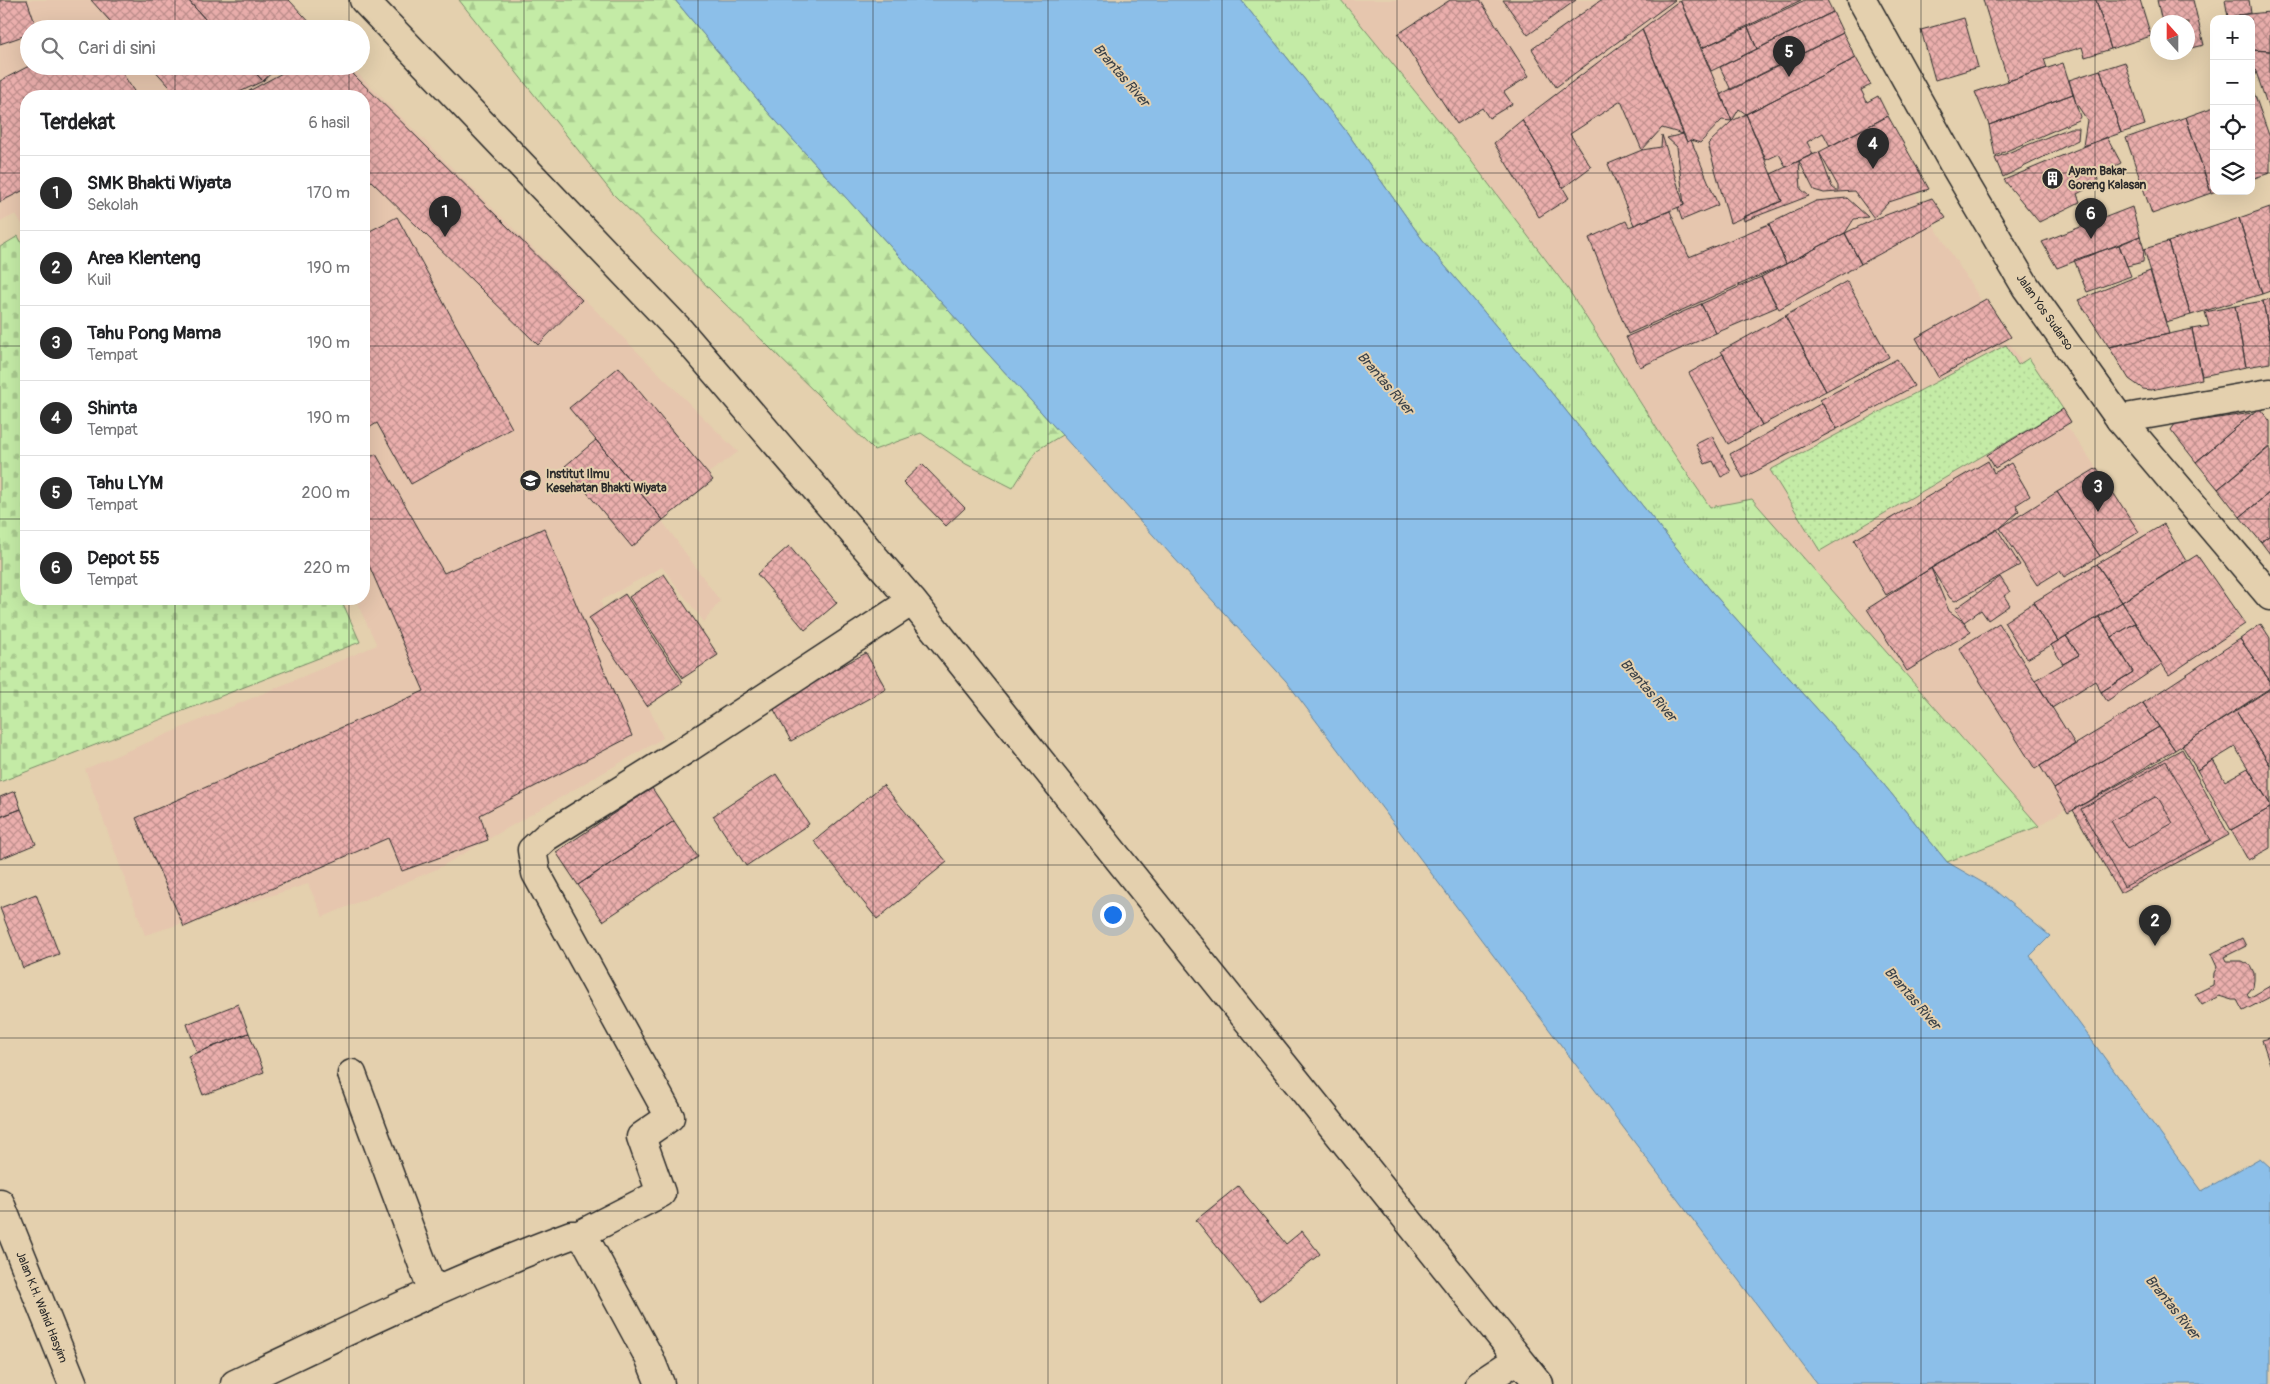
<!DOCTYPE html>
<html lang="id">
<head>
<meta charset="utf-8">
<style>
  body { margin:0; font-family:Pangolin,sans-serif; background:#f2f2f2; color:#202124 }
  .controls { position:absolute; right:15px; top:15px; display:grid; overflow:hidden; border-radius:10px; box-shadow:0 5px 20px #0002 }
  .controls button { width:45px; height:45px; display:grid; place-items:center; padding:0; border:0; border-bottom:1px solid #e0e0e0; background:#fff; color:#202124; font:25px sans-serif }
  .compass { position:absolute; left:2150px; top:15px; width:45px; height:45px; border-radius:50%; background:#fff; box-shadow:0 5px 20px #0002; rotate:339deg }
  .you { position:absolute; left:1112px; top:914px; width:18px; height:18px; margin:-12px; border:4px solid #fff; border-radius:50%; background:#1a73e8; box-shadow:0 0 0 8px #1a73e833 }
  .badge { display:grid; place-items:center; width:32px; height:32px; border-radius:50%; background:#2b2b2b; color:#fff; font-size:16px; font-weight:700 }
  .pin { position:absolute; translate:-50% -41px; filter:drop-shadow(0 1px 2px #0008) }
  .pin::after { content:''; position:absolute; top:26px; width:18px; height:15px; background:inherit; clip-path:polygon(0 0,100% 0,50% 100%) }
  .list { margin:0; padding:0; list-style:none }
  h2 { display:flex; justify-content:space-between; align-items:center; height:65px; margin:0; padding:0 20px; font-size:21px }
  h2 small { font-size:16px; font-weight:400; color:#757577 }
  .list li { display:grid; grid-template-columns:32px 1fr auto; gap:15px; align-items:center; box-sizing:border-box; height:75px; padding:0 20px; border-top:1px solid #e0e0e0 }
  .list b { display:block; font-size:19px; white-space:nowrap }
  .list p { margin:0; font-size:16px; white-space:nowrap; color:#757577 }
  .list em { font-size:16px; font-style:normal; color:#757577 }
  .icon { flex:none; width:28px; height:28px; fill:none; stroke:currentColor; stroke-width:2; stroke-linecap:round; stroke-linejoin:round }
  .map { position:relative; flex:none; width:2270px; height:1384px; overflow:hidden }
  .search { position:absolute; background:#fff; box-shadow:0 5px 20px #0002; left:20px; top:20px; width:350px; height:55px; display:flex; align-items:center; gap:12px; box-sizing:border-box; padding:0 18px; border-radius:28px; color:#757577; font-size:19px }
  .panel { position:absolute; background:#fff; box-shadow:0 5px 20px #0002; left:20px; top:90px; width:350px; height:515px; border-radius:20px }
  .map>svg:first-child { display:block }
</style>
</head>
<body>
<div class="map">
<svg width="2270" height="1384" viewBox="0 0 2270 1384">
  <defs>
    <pattern id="grass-tufts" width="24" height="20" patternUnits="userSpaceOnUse" patternTransform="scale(1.25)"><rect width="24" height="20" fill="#c4eba6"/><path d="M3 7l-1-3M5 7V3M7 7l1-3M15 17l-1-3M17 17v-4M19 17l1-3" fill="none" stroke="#a9ca8f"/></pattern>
    <pattern id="forest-firs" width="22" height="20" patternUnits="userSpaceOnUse" patternTransform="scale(1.25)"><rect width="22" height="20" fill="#c4eba6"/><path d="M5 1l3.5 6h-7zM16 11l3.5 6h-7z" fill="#a9ca8f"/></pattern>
    <pattern id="cemetery-stones" width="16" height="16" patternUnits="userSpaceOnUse" patternTransform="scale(1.25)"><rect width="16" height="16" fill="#c4eba6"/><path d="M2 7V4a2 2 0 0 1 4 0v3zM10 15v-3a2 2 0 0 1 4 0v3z" fill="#a9ca8f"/></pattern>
    <pattern id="park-dots" width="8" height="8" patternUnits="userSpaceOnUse" patternTransform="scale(1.25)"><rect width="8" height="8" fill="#c4eba6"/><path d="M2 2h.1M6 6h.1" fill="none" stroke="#a9ca8f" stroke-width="1.8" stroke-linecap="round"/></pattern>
    <pattern id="building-cross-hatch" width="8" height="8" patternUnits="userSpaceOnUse" patternTransform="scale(1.25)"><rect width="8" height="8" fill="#ebafad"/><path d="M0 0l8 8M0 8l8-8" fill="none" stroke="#bf8f8d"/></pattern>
  </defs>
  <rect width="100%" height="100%" fill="#e4d0ae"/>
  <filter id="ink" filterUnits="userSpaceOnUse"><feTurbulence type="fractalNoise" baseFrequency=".02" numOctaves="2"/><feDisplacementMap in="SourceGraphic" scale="10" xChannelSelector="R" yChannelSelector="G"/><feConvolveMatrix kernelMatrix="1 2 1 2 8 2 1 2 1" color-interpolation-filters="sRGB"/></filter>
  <g filter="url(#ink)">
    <!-- built -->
    <path fill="#e6c6ae" d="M0 0H286L313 29H29V66H350L738 452 655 511 720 601 704 622 662 567 600 601 663 738 437 869 323 917 308 884 145 935 85 769 377 645 355 599H364V96H26V231L16 214 0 222Z
      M1341 0H1816L1924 210 2001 332 2123 506 2270 678 2039 826 1752 500 1711 508 1661 435 1568 289 1469 158Z"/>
    <!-- grass -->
    <path fill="url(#grass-tufts)" stroke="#788b68" d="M1241 0H1341L1469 158 1568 289 1661 435 1710 507 1752 499 2039 826 1947 862 1872 770 1712 592 1530 366 1422 239 1346 131Z"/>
    <!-- forest -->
    <path fill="url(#forest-firs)" stroke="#788b68" d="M459 0H675L767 111 1062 435 1037 450 1013 488 966 464 921 433 874 450 613 194Z"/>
    <!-- cemetery -->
    <path fill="url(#cemetery-stones)" stroke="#788b68" d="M18 236 26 251V599H341L360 642 0 782V247Z"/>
    <!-- park -->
    <path fill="url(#park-dots)" stroke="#788b68" d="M2006 345 2018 365 2029 358 2063 409 1820 551 1770 470Z"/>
    <!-- water -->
    <path fill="#8cbfe9" stroke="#65849d" d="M675 0H1241L1346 131 1422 239 1530 366 1712 592 1872 770 1947 862 1992 888 2050 936 2030 956 2202 1191 2260 1158 2270 1167V1384H1817L1286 681 767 111Z"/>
    <!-- building -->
    <path fill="url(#building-cross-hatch)" stroke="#2b2b2b" d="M0 0H27L37 29H29V34L0 44Z
      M91 0H188L214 29H117Z
      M188 0H289L316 29H214Z
      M1450 0H1480L1529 76 1504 92 1512 104 1489 118 1482 108 1457 124 1398 34Z
      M1503 0H1576L1528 35Z
      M1601 0H1675L1556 87 1532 49Z
      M1680 0H1801L1702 48Z
      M1680 0 1732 121 1722 120 1700 143 1691 140 1687 142 1642 29Z
      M1805 0H1827L1833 12 1757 49 1748 27Z
      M1983 0H2096L2111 49 2085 57 2082 47 2044 59 2047 68 2008 81Z
      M2096 0H2140L2151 36 2111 49Z
      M2157 0H2193L2204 45 2188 49V22H2162Z
      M2225 0H2249L2251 13 2228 17Z
      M1833 12 1843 33 1731 90 1720 67Z
      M2270 12V51L2251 50V19H2239L2238 15Z
      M1964 18 1978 67 1935 80 1921 30Z
      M1748 27 1757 49 1711 71 1702 48Z
      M1642 29 1683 134 1662 128 1642 150 1621 101 1570 134 1591 167 1563 188 1522 120Z
      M1843 33 1856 58 1746 114 1739 109 1732 121 1721 94Z
      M2251 50 2270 51V107H2268L2251 57Z
      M1856 58 1871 85 1861 90 1867 102 1878 96 1888 116 1830 146 1823 133 1807 142 1813 154 1786 167 1779 154 1766 160 1746 114Z
      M2125 62 2145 125 2121 133 2100 70Z
      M2063 63 2073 94 1989 125 1975 92Z
      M29 66H118L137 96H26V189L0 202V81Z
      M151 66H249L263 81 231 96H178Z
      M249 66H279L263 81Z
      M295 66H349L354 75 582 300 538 345 364 174V96H240Z
      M2100 70 2121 133 2083 146 2087 120 2076 103 2069 80Z
      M2254 93 2270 138V173L2251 179V94Z
      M2073 94 2080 117 2078 120 1995 156 1989 125Z
      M2214 107V191H2216L2211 193 2186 117Z
      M1746 114 1782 201 1730 223 1708 144 1732 121Z
      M1888 116 1929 189 1889 202 1874 218 1854 191 1838 192V186L1819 152Z
      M2186 117 2211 193 2152 214 2126 138Z
      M1522 120 1569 198 1539 217 1494 143Z
      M2070 128H2079L2078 140 2003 177 1995 158Z
      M1683 134 1687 142 1691 140 1718 205 1682 220 1678 208 1684 205 1677 147 1667 138Z
      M1662 135 1684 205 1634 225 1608 164 1642 150 1661 147Z
      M2107 137 2121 163 2096 175 2099 182 2077 194 2080 202 2039 222 2004 180Z
      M1819 152 1832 187 1838 192 1824 193 1814 190 1799 161Z
      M1799 161 1801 189 1809 196 1744 221 1743 217 1782 201 1771 174Z
      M1847 198 1868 217 1854 219 1845 233 1786 264 1769 224 1816 201Z
      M1932 198 1946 218 1861 264 1845 233 1875 219Z
      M2132 207 2140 236 2057 268 2042 242Z
      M2270 207V291L2262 294 2239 218Z
      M1670 211 1689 257 1769 224 1786 264 1628 334 1589 238 1626 221 1629 227Z
      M397 217 512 428 411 484 377 423 364 431V234Z
      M2239 218 2262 294 2191 315 2168 242Z
      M1845 233 1861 264 1779 309 1761 277Z
      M2140 236 2144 249 2143 262 2127 266 2119 245Z
      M2168 242 2191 315 2166 322 2144 249Z
      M2119 245 2131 276 2087 292 2074 260Z
      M2150 271 2169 334 2109 347 2078 300Z
      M1761 277 1777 307 1716 333 1701 304Z
      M1847 281 1889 357 1826 391 1785 316Z
      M1986 299 2011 337 1938 377 1916 338Z
      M2270 299V339L2263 301Z
      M2263 301 2270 339V363L2246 367 2235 306Z
      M1701 304 1716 333 1640 367 1626 337Z
      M2235 306 2246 367 2202 376 2192 329 2209 326 2205 312Z
      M1785 316 1826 391 1762 425 1721 351Z
      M2192 329 2202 379 2151 390 2143 389 2129 379 2109 347Z
      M1723 354 1762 425 1728 444 1689 373Z
      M1897 359 1914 386 1837 429 1820 400Z
      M619 367 713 480 663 520 569 408Z
      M1822 403 1837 429 1743 478 1730 454Z
      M2259 408 2270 421V446L2218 489 2196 462Z
      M2063 409 2071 422 1995 468 1987 455Z
      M2253 413 2196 462 2171 430 2175 424Z
      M1712 436 1731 472 1721 477 1713 461 1705 464 1696 444Z
      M596 440 663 520 632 547 565 466Z
      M2270 447V492L2240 517 2218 489Z
      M376 454 444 573 544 528 632 736 480 815 488 840 402 871 388 838 184 927 136 818 424 691 364 554V460Z
      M1988 461 1994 473 2011 463 2030 496 2016 505 2019 511 2000 528 1886 595 1854 540Z
      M922 464 965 508 946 526 903 482Z
      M2097 468 2139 532 2100 556 2057 492Z
      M2057 492 2100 556 2064 577 2060 571 2037 585 2000 528Z
      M2270 492V535L2261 542 2240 517Z
      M2164 524 2186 561 2122 602 2097 564Z
      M1997 529 2020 565 1955 601 1950 598 1931 568Z
      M2270 535V554L2261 542Z
      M789 546 837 603 805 630 757 574Z
      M2197 555 2245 624 2169 675 2122 602Z
      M2097 564 2122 602 2058 641 2034 602Z
      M1931 568 1949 611 1964 622 1971 632 1907 671 1867 609Z
      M664 574 718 655 683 678 629 597Z
      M2000 577 2010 592 2004 596 2010 605 1988 620 1981 610 1964 622 1955 609Z
      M625 594 683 682 647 706 589 618Z
      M2034 602 2058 641 2027 659 2004 622Z
      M2122 602 2135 623 2112 637 2099 617Z
      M2099 617 2133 672 2101 692 2095 681 2052 708 2035 680 2079 655 2066 636Z
      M1999 623 2075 744 2035 769 1959 648Z
      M2135 623 2162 664 2107 701 2101 692 2133 672 2112 637Z
      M2261 624 2270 638V681L2240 639Z
      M2066 636 2079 655 2063 664 2051 645Z
      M2240 639 2270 681V688L2175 750 2143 703Z
      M866 653 886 689 791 741 771 704Z
      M2270 689V765L2236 711Z
      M2143 703 2159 727 2054 789 2040 766Z
      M2236 711 2270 765V804L2235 747 2197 770 2182 745Z
      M2159 727 2175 750 2068 813 2054 789Z
      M2182 749 2229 835 2120 893 2073 810Z
      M2213 760 2225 781 2248 768 2270 804V808L2231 830 2197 770Z
      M2166 761 2211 840 2124 887 2081 809Z
      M776 774 809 824 746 866 713 816Z
      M883 785 947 862 877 919 814 841Z
      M652 788 674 821 578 885 556 852Z
      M15 791 21 809 0 817V797Z
      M2157 796 2173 823 2127 849 2111 821Z
      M2270 808V848L2248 860 2231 830Z
      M21 809 36 844 0 859V817Z
      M674 821 698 857 603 921 578 885Z
      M36 894 59 954 23 968 0 908Z
      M2242 938 2246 946 2224 957 2226 961H2242L2250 965 2254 973V980L2253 987 2247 994 2249 998 2270 986V997L2243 1011 2237 1000H2232L2219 996 2202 1005 2195 994 2213 985 2214 973 2217 967 2211 954Z
      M238 1004 249 1033 197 1053 187 1024Z
      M249 1033 264 1072 203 1095 188 1056Z
      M2270 1038V1064L2262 1040Z
      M1238 1186 1286 1244 1302 1231 1320 1254 1260 1301 1196 1220Z"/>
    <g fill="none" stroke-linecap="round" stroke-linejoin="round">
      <defs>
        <path id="minor" d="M364 0 681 332 912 601 1539 1384
          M352 1074 433 1292
          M579 1235 661 1193 641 1137 670 1117 536 873 532 850 546 837 682 752 912 601
          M235 1384C346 1332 456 1278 571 1235H579L588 1244 650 1359 660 1384
          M1480 1384 1518 1359"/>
        <path id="tertiary" d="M2120 419 2270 393"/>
        <path id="secondary" d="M1862 0 1953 163 2026 287 2120 419 2270 596
          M0 1203 73 1384"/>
      </defs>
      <!-- minor casing -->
      <use href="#minor" stroke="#2b2b2b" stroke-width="31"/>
      <!-- tertiary casing -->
      <use href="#tertiary" stroke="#2b2b2b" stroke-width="31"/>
      <!-- secondary casing -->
      <use href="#secondary" stroke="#2b2b2b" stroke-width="31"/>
      <!-- minor -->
      <use href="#minor" stroke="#e4d0ae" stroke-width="28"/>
      <!-- tertiary -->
      <use href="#tertiary" stroke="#e4d0ae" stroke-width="28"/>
      <!-- secondary -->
      <use href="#secondary" stroke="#e4d0ae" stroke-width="28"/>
    </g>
  </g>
  <!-- grid -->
  <path fill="none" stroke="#2b2b2b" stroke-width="1" stroke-opacity="0.55" d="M175 0V29M349 0V29M524 0V1384M698 0V1384M873 0V1384M1048 0V1384M1222 0V1384M1397 0V1384M1572 0V1384M1746 0V1384M1921 0V1384M2095 0V1384M175 66V96M349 66V96M0 173H26M364 173H2214M2251 173H2270M0 346H26M364 346H2270M0 519H26M364 519H2270M175 599V1384M349 599V1384M0 692H2270M0 865H2270M0 1038H2270M0 1211H2270"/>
  <!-- icons -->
  <defs>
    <symbol id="building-disc" viewBox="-11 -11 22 22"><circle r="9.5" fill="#2b2b2b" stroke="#e4d0ae"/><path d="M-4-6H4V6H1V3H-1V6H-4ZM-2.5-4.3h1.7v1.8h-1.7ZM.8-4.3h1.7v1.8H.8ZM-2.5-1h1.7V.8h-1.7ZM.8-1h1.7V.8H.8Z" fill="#fff"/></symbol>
    <symbol id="university-disc" viewBox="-11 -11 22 22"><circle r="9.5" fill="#2b2b2b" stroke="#e4d0ae"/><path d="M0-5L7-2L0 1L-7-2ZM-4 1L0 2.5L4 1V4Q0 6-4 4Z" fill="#fff"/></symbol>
  </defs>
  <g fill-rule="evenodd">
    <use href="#building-disc" x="2040" y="166" width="25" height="25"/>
    <use href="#university-disc" x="518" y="468" width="25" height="25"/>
  </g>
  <g text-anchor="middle" stroke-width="4" stroke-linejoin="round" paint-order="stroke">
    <!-- poi labels -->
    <g font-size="12" font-weight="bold" fill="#2b2b2b" stroke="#e4d0ae" text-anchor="start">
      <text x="2068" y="175">Ayam Bakar<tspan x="2068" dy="14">Goreng Kalasan</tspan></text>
      <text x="546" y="478">Institut Ilmu<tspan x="546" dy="14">Kesehatan Bhakti Wiyata</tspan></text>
    </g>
    <!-- street labels -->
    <g font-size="12" fill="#2b2b2b" stroke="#e4d0ae">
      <text transform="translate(2045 312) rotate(55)" y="4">Jalan Yos Sudarso</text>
      <text transform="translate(42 1307) rotate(68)" y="4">Jalan K.H. Wahid Hasyim</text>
    </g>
    <!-- water labels -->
    <g font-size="14" font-style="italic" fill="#3a4148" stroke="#e4d0ae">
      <text transform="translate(1122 75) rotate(49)" y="5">Brantas River</text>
      <text transform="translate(1386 383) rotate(49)" y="5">Brantas River</text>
      <text transform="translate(1649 690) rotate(49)" y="5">Brantas River</text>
      <text transform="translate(1913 998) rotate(49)" y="5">Brantas River</text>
      <text transform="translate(2173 1307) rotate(51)" y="5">Brantas River</text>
    </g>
  </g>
</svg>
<div class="controls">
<button>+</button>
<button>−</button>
<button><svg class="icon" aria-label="locate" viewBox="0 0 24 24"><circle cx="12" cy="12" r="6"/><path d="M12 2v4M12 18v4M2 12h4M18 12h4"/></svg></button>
<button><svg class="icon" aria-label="layers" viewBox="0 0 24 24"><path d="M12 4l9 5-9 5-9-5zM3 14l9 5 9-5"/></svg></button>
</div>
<svg class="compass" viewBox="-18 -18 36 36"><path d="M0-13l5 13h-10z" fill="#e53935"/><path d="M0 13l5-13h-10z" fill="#757577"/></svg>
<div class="you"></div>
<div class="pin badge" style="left:445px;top:237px">1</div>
<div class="pin badge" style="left:2155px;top:946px">2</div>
<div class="pin badge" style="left:2098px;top:512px">3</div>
<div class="pin badge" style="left:1873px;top:169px">4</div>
<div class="pin badge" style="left:1789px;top:77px">5</div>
<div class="pin badge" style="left:2091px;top:239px">6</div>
<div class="search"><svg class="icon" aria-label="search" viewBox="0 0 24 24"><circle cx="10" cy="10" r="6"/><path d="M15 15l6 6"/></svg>Cari di sini</div>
<section class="panel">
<h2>Terdekat<small>6 hasil</small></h2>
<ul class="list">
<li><span class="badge">1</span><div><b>SMK Bhakti Wiyata</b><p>Sekolah</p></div><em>170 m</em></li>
<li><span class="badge">2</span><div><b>Area Klenteng</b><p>Kuil</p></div><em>190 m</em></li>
<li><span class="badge">3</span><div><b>Tahu Pong Mama</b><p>Tempat</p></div><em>190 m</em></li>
<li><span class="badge">4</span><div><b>Shinta</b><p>Tempat</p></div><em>190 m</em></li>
<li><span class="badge">5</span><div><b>Tahu LYM</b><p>Tempat</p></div><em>200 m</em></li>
<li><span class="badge">6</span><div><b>Depot 55</b><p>Tempat</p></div><em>220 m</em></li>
</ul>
</section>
</div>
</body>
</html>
